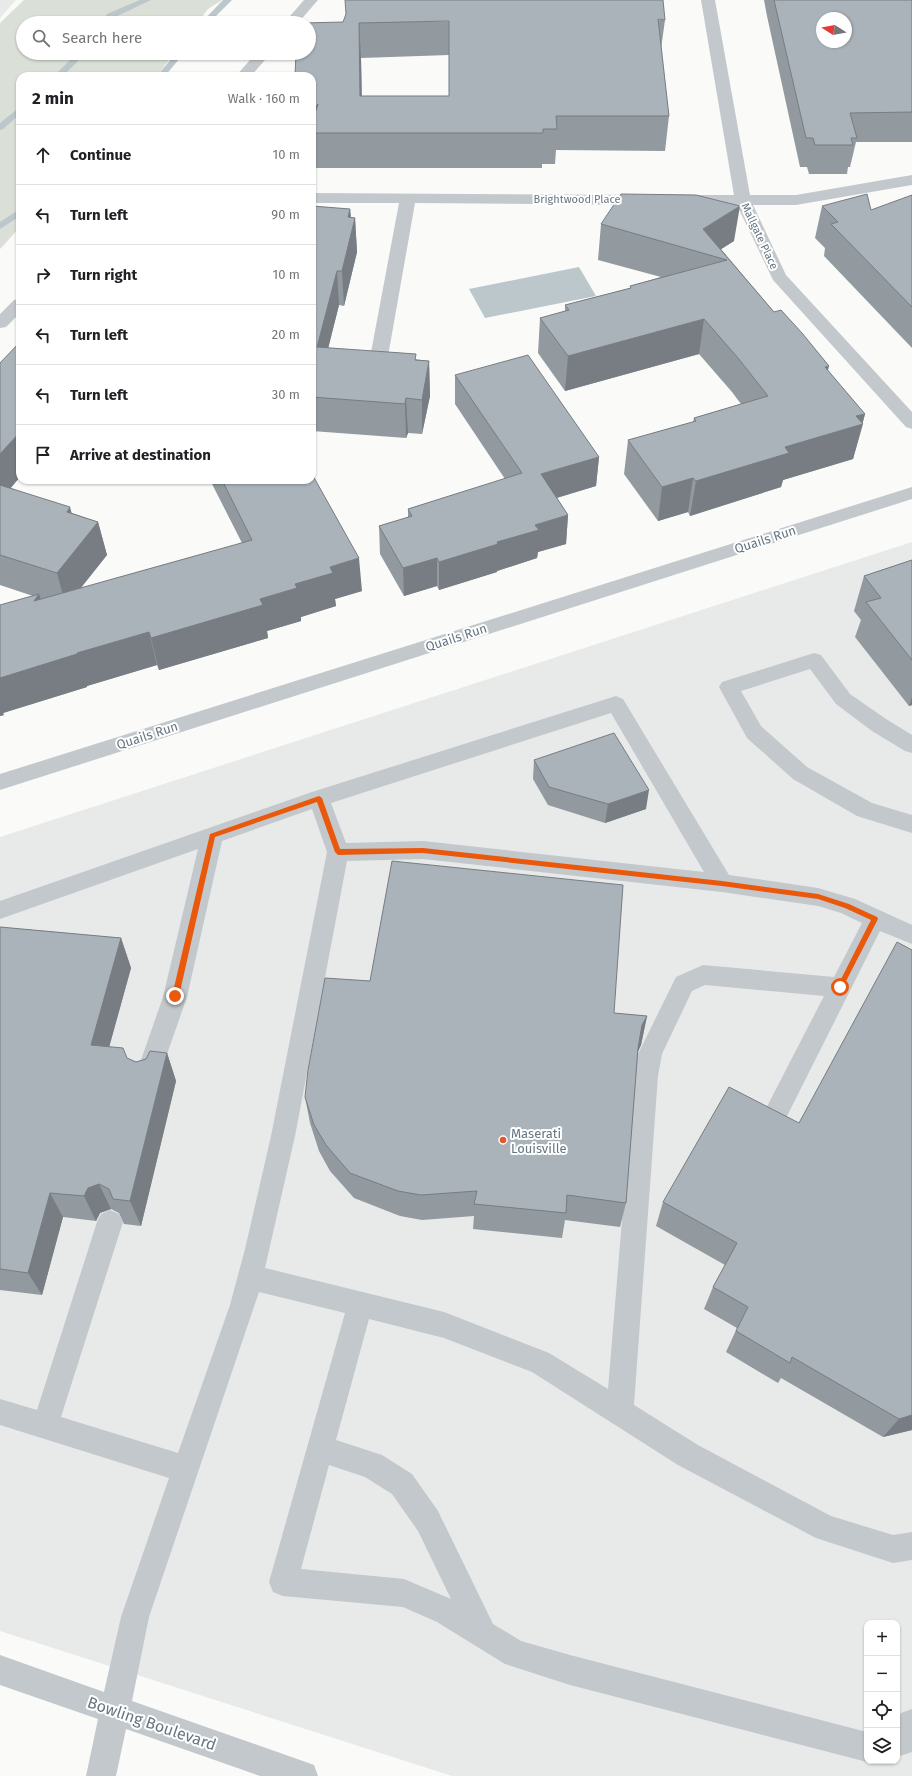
<!DOCTYPE html>
<html lang="en">
<head>
<meta charset="utf-8">
<style>
  body { margin:0; font-family:"Fira Sans",sans-serif; background:#f6f6f6; color:#202124 }
  .controls { position:absolute; right:12px; bottom:12px; display:grid; overflow:hidden; border-radius:8px; box-shadow:0 1px 3px #0004 }
  .controls button { width:36px; height:36px; display:grid; place-items:center; padding:0; border:0; border-bottom:1px solid #e0e0e0; background:#fff; color:#202124; font:20px sans-serif }
  .compass { position:absolute; left:816px; top:12px; width:36px; height:36px; border-radius:50%; background:#fff; box-shadow:0 1px 3px #0004; rotate:281deg }
  .stop { position:absolute; width:12px; height:12px; margin:-9px; border:3px solid #ea580c; border-radius:50%; background:#fff }
  .stop.end { background:#ea580c; border-color:#fff; box-shadow:0 1px 4px #0008 }
  .list { margin:0; padding:0; list-style:none }
  h2 { display:flex; justify-content:space-between; align-items:center; height:52px; margin:0; padding:0 16px; font-size:17px }
  h2 small { font-size:13px; font-weight:400; color:#757577 }
  .list li { display:grid; grid-template-columns:26px 1fr auto; gap:12px; align-items:center; box-sizing:border-box; height:60px; padding:0 16px; border-top:1px solid #e0e0e0 }
  .list b { display:block; font-size:15px; white-space:nowrap }
  .list em { font-size:13px; font-style:normal; color:#757577 }
  .icon { flex:none; width:22px; height:22px; fill:none; stroke:currentColor; stroke-width:2; stroke-linecap:round; stroke-linejoin:round }
  .map { position:relative; flex:none; width:912px; height:1776px; overflow:hidden }
  .search { position:absolute; background:#fff; box-shadow:0 1px 3px #0004; left:16px; top:16px; width:300px; height:44px; display:flex; align-items:center; gap:10px; box-sizing:border-box; padding:0 14px; border-radius:22px; color:#757577; font-size:15px }
  .panel { position:absolute; background:#fff; box-shadow:0 1px 3px #0004; left:16px; top:72px; width:300px; height:412px; border-radius:12px }
  .map>svg:first-child { display:block }
</style>
</head>
<body>
<div class="map">
<svg width="912" height="1776" viewBox="0 0 912 1776">
  <rect width="100%" height="100%" fill="#fafaf8"/>
  <!-- built -->
  <path fill="#e8e9e9" fill-rule="evenodd" d="M0 0H16L0 18Z
    M912 542V1776H452L0 1631V837ZM867 1623H897V1761H867Z"/>
  <!-- green -->
  <path fill="#dadfd7" d="M24 0H222L208 9 197 23H23V53H174L157 76H20V227L0 249V23Z"/>
  <!-- water -->
  <path fill="#bbc7cb" d="M579 267 596 296 485 318 469 289Z"/>
  <g fill="none" stroke-linecap="round" stroke-linejoin="round">
    <!-- stream -->
    <path fill="#bbc7cb" fill-rule="evenodd" d="M140 0H151L113 18 110 23H102L107 14Z
      M223 0H232L209 23H201Z
      M77 53H86L63 76H54Z
      M176 53H184L165 76H157Z
      M20 107V114L3 129 0 130V123Z
      M20 209V216L0 229V222Z"/>
    <!-- minor -->
    <path fill="#c3c8cc" fill-rule="evenodd" d="M304 0H318L298 23H284Z
      M701 0H715L750 195H796L912 175V185L796 205H753L786 275 912 412V429L906 427 773 280 737 205H685L680 203 677 200 680 197 685 195H734Z
      M256 53H271L251 76H236Z
      M312 193 647 195 652 197 655 200 652 203 647 205 415 203 384 379 381 383 375 385 369 383 366 379 399 203H312Z
      M20 299V313L6 327 0 328V314L14 300Z
      M912 487V499L0 790V774Z
      M814 653 821 655 850 694 886 719 912 735V753L905 751 872 731 836 704 810 669 741 691 761 726 807 767 872 803 912 815V833L857 816 793 779 747 738 719 687 722 682Z
      M616 696 623 699 729 875 818 888 855 899 912 925V944L880 931 781 1128 772 1131 763 1128 760 1120 824 996 705 985 692 991 662 1054 658 1076 634 1405 698 1445 831 1516 893 1535 912 1532V1560L893 1563 816 1538 678 1465 532 1372 444 1338 369 1319 336 1440 382 1455 412 1474 438 1511 493 1624 521 1641 570 1655 867 1732V1761H870L867 1762 570 1685 505 1664 437 1622 403 1607 283 1596 273 1592 269 1582 345 1313 259 1292 149 1617 132 1701 303 1761 314 1765 318 1776H260L126 1729 116 1776H86L98 1719 0 1685V1655L104 1692 121 1617 169 1478 0 1425V1399L37 1410 97 1222 101 1214 110 1210 119 1214 123 1222 61 1417 178 1453 230 1305 245 1249 271 1136 327 852 312 809 222 841 187 997 159 1077 155 1085 147 1088 139 1085 135 1077 163 997 198 849 0 919V901L312 792ZM611 713 704 872 423 841 346 843 331 803ZM423 859 722 892 818 906 841 913 862 923 834 977 703 965 676 977 638 1054 634 1076 608 1389 549 1353 444 1312 265 1268 295 1136 347 861ZM329 1465 365 1477 392 1494 418 1531 451 1599 404 1579 301 1569Z
      M912 1709V1752L897 1757V1721L901 1713Z"/>
  </g>
  <!-- wall -->
  <path fill="#929a9f" fill-rule="evenodd" d="M764 0H912V142H856L850 167H848L847 174H809L807 167H800L767 16Z
    M665 20 661 49 669 116 665 151 556 150 555 164H542V168H312V76L343 22ZM449 55V96H362L361 58Z
    M912 195V348L824 256 825 248 815 238 822 206 871 210Z
    M312 206 350 209 351 217 355 218 357 252 344 306 339 305 328 348 429 361 430 396 422 434 408 433 406 438 312 431Z
    M601 224 734 241 721 249 774 312 828 371 865 414 853 459 783 480 781 487 690 516 688 512 658 521 624 474 628 440 693 422 694 418 741 404 732 392 699 354 565 391 538 353 540 318 565 311V305L630 288V286L661 277 598 260Z
    M0 363 11 488 72 513 98 522 107 555 81 588 242 543 210 480H312L313 472 314 477 362 591 335 599 336 606 301 617V621L267 631 268 638 159 670 157 665 87 686V687L3 713 4 715 0 716V605L33 596 0 585Z
    M455 375 599 457 596 486 557 498 568 515 566 544 538 552 537 558 497 571V572L439 590 437 586 404 596 380 554 379 526 408 517V509L505 479 455 404Z
    M912 560V705L909 706 855 637 861 620 854 611 864 576Z
    M534 760 646 809 605 823 548 805 533 779Z
    M0 927 121 938 131 968 109 1047 127 1058 136 1062 167 1053 176 1081 141 1226 124 1224 119 1213 111 1209 100 1213 96 1221 63 1217 42 1295 0 1290Z
    M912 950V1430L883 1437 781 1378 778 1383 726 1352 737 1328 704 1309 713 1287 725 1265 656 1226 663 1202 799 1123Z
    M614 1013 647 1016 641 1045 638 1051 626 1203 620 1227 565 1220 562 1238 473 1229 474 1216 422 1220 400 1216 354 1198 330 1171 319 1151 310 1123 305 1097Z"/>
  <!-- shaded-wall -->
  <path fill="#777d82" d="M359 23 361 58 362 131 360 96Z
    M318 104 312 133V111Z
    M740 206 734 241 712 255 703 229Z
    M350 209 352 231 355 218 357 252 344 306 342 271 348 217Z
    M337 271 339 305 320 381 317 347Z
    M704 319 699 354 565 391 568 356Z
    M429 361 430 396 422 434V400Z
    M829 366 821 401 825 367Z
    M406 398 408 433 406 438 405 404Z
    M865 414 862 425 863 424 853 459 783 480 781 487 690 516 696 481 785 447 856 416Z
    M20 432V477L0 501V454Z
    M599 457 596 486 539 503 541 474Z
    M693 478 688 512 658 521 662 487Z
    M70 507 79 541 67 512Z
    M568 515 566 544 538 552 537 558 497 571V572L439 590V562L497 542 535 525Z
    M98 522 107 555 66 606 57 573Z
    M359 558 362 591 335 599 336 606 301 617V621L267 631 268 638 159 670 151 638 260 599 295 584 330 567Z
    M437 558V586L404 596 403 568Z
    M39 594 50 627 34 601Z
    M149 632 157 665 87 686V687L3 713 4 715 0 716V678L77 653Z
    M912 697V705L909 706Z
    M649 790 646 809 605 823 608 804Z
    M121 938 131 968 102 1073 91 1045Z
    M647 1016 641 1045 637 1054 642 1025Z
    M167 1053 176 1081 141 1226 130 1201Z
    M99 1184 111 1209 100 1213 96 1221 84 1196 88 1188Z
    M50 1193 63 1217 42 1295 28 1273Z
    M912 1415V1430L883 1437 899 1419Z"/>
  <!-- building -->
  <path fill="#aab3b9" stroke="#777d82" fill-rule="evenodd" d="M345 0H663L665 20 658 19 669 116H556L557 129H543V133H312V123L318 104 312 111V76H295L296 53H309V23H303L343 22 346 14ZM449 21V96H360L359 23Z
    M774 0H912V112L850 113 857 138H851L853 145H815L813 138H806ZM822 18H846V42H822Z
    M621 194 696 195 740 206 703 229 774 312 781 310 802 333 829 366 825 367 865 414 856 416 863 424 785 447 789 453 696 481 693 478 662 487 628 440 696 421 694 418 768 396 738 358 704 319 568 356 540 318 569 310 565 305 631 288 630 286 727 260 601 224Z
    M867 194 871 210 912 195V307L831 224 838 222 822 206Z
    M312 206 350 209 348 217 355 218 342 271H337L317 347 416 354 415 360 429 361 422 400 406 398 405 404 312 397Z
    M20 342V432L0 454V363Z
    M528 355 599 457 541 474 568 515 535 525 539 530 497 542 498 544 439 562 437 558 403 568 379 526 412 516 408 509 522 473 455 375Z
    M312 474 359 558 330 567 333 573 295 584 297 588 260 599 263 605 151 638 149 632 77 653V654L0 678V605L39 594 34 601 252 540 222 480H312Z
    M0 485 70 507 67 512 98 522 57 573 0 555Z
    M912 560V660L866 602 881 598 864 576Z
    M614 733 649 790 608 804 549 787 534 760Z
    M392 861 623 885 614 1013 647 1016 642 1025 638 1048 626 1203 567 1195 566 1213 474 1204 477 1191 421 1195 398 1191 350 1173 326 1145 314 1125 305 1097 308 1070 325 978 370 981Z
    M0 927 121 938 91 1045 123 1048 127 1058 136 1062 146 1059 150 1051 167 1053 130 1201 113 1199 109 1189 99 1184 88 1188 84 1196 50 1193 28 1273 0 1269Z
    M897 942 912 950V1415L899 1419 792 1357 790 1363 736 1331 748 1307 713 1287 737 1243 663 1202 729 1087 799 1123Z"/>
  <!-- route -->
  <path fill="#ea580c" d="M319 796 322 798 340 849 423 848 722 881 818 894 849 904 877 917 878 919 842 989 840 990 837 987 871 920 845 908 818 899 722 886 423 853 338 855 335 852 317 802 215 837 179 996 178 999H173L172 996 210 834Z"/>
  <!-- markers -->
  <circle fill="#e4572e" stroke="#fff" stroke-width="1.5" cx="503" cy="1140" r="4"/>
  <g text-anchor="middle" stroke-width="4" stroke-linejoin="round" paint-order="stroke">
    <!-- far-street labels -->
    <g font-size="11" fill="#657683" stroke="#fff">
      <text x="577" y="203">Brightwood Place</text>
      <text transform="translate(760 236) rotate(65)" y="4">Mallgate Place</text>
    </g>
    <!-- street labels -->
    <g font-size="13" fill="#657683" stroke="#fff">
      <text transform="translate(765 539) rotate(-18)" y="5">Quails Run</text>
      <text transform="translate(456 637) rotate(-18)" y="5">Quails Run</text>
      <text transform="translate(147 735) rotate(-18)" y="5">Quails Run</text>
    </g>
    <!-- poi labels -->
    <g font-size="13" fill="#657683" stroke="#fff" text-anchor="start">
      <text x="511" y="1138">Maserati<tspan x="511" dy="15">Louisville</tspan></text>
    </g>
    <!-- near-street labels -->
    <g font-size="16" fill="#657683" stroke="#fff">
      <text transform="translate(152 1723) rotate(19)" y="6">Bowling Boulevard</text>
    </g>
  </g>
</svg>
<div class="controls">
<button>+</button>
<button>−</button>
<button><svg class="icon" aria-label="locate" viewBox="0 0 24 24"><circle cx="12" cy="12" r="6"/><path d="M12 2v4M12 18v4M2 12h4M18 12h4"/></svg></button>
<button><svg class="icon" aria-label="layers" viewBox="0 0 24 24"><path d="M12 4l9 5-9 5-9-5zM3 14l9 5 9-5"/></svg></button>
</div>
<svg class="compass" viewBox="-18 -18 36 36"><path d="M0-13l5 13h-10z" fill="#e53935"/><path d="M0 13l5-13h-10z" fill="#757577"/></svg>
<div class="stop" style="left:840px;top:987px"></div>
<div class="stop end" style="left:175px;top:996px"></div>
<div class="search"><svg class="icon" aria-label="search" viewBox="0 0 24 24"><circle cx="10" cy="10" r="6"/><path d="M15 15l6 6"/></svg>Search here</div>
<section class="panel">
<h2>2 min<small>Walk · 160 m</small></h2>
<ul class="list">
<li><svg class="icon" aria-label="ahead" viewBox="0 0 24 24"><path d="M12 20V5M6 11l6-6 6 6"/></svg><div><b>Continue</b></div><em>10 m</em></li>
<li><svg class="icon" aria-label="left" viewBox="0 0 24 24"><path d="M17 20v-9H6M10 6l-5 5 5 5"/></svg><div><b>Turn left</b></div><em>90 m</em></li>
<li><svg class="icon" aria-label="right" viewBox="0 0 24 24"><path d="M7 20v-9h11M14 6l5 5-5 5"/></svg><div><b>Turn right</b></div><em>10 m</em></li>
<li><svg class="icon" aria-label="left" viewBox="0 0 24 24"><path d="M17 20v-9H6M10 6l-5 5 5 5"/></svg><div><b>Turn left</b></div><em>20 m</em></li>
<li><svg class="icon" aria-label="left" viewBox="0 0 24 24"><path d="M17 20v-9H6M10 6l-5 5 5 5"/></svg><div><b>Turn left</b></div><em>30 m</em></li>
<li><svg class="icon" aria-label="arrive" viewBox="0 0 24 24"><path d="M6 21V4h12l-3 4 3 4H6"/></svg><div><b>Arrive at destination</b></div></li>
</ul>
</section>
</div>
</body>
</html>
